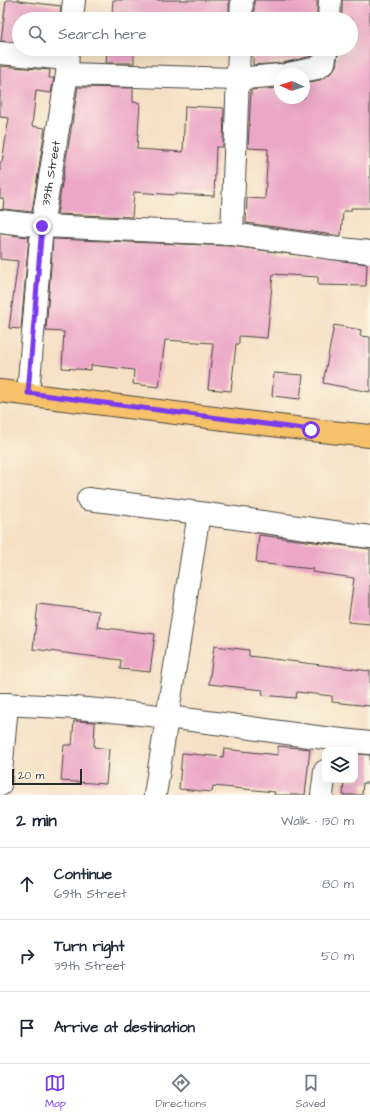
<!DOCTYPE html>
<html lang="en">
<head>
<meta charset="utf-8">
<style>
  body { margin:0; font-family:"Architects Daughter",sans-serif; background:#f2f2f3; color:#1f2937 }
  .controls { position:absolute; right:12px; bottom:12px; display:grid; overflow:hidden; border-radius:8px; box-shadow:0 4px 16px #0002 }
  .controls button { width:36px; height:36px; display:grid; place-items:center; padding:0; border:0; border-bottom:1px solid #e0e1e3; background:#fff; color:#1f2937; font:20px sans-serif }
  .compass { position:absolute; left:274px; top:68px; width:36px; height:36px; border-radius:50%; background:#fff; box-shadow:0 4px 16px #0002; rotate:273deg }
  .scale { position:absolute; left:12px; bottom:10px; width:70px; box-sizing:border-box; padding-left:4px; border:2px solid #2b2b2b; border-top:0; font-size:11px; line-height:14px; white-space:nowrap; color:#2b2b2b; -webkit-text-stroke:3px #fcf5e5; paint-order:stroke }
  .stop { position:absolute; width:12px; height:12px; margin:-9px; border:3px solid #7c3aed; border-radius:50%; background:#fff }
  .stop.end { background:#7c3aed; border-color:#fff; box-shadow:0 1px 4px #0008 }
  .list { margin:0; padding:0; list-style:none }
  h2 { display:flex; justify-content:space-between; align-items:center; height:52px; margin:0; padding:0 16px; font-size:17px }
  h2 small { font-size:13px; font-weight:400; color:#747a83 }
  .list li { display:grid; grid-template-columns:26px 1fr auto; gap:12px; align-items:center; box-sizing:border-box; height:72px; padding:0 16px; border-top:1px solid #e0e1e3 }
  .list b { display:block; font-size:15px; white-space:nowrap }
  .list p { margin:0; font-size:13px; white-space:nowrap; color:#747a83 }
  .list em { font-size:13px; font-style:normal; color:#747a83 }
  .icon { flex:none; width:22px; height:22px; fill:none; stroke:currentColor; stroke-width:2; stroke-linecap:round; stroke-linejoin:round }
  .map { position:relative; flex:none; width:370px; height:795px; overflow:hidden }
  .search { position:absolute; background:#fff; box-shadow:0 4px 16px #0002; left:12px; right:12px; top:12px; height:44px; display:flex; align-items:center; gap:10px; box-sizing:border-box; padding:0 14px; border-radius:22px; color:#747a83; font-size:15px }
  .sheet { height:268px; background:#fff }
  nav { display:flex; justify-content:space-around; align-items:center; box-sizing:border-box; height:56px; border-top:1px solid #e0e1e3; background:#fff; font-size:11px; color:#747a83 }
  nav a { display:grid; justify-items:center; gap:2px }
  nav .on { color:#7c3aed }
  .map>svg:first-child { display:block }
</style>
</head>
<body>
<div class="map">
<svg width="370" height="795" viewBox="0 0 370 795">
  <rect width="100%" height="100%" fill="#fcf5e5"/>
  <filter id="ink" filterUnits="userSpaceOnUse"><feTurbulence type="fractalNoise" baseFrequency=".025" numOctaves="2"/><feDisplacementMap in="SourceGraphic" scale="8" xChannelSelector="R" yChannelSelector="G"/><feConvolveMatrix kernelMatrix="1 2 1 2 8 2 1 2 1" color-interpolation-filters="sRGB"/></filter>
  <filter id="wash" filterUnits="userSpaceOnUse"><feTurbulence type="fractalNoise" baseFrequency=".012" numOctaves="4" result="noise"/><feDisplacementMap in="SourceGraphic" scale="16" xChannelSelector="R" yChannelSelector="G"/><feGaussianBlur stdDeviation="0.9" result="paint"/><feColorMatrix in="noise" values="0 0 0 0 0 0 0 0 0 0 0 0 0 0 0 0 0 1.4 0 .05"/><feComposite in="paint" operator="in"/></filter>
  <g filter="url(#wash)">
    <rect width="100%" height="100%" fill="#f5e0c4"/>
    <g id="blocks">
      <!-- building -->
      <path fill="#eca7c7" d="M6 0H19V1L61 6 60 19H19V42L1 41Z
        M113 0H229V19H168L112 13Z
        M254 0H317V19H254Z
        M342 0H370V208H351V211H343L341 236 246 223 247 198 265 199 268 149 248 148 251 90 280 88V98H304V83L320 80 331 73 336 66 339 49H351V19H342Z
        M107 49H134V63H106Z
        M251 49H314L312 56 283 63 253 65V55H251Z
        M0 66 50 70 49 78H54L51 93 36 91 32 126 45 128 32 212 3 209 4 199 0 198V162H2L9 118 0 117Z
        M78 87 133 88V102L140 103 137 149 183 152 185 106 224 108 223 147H216L214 196 176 194V195L134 192 132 217 57 214Z
        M0 234 29 237 21 329 9 328 18 261 0 259Z
        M53 239 231 246 367 264 366 286 318 285V277L273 274 267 338 239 336V344H236L231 391 208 389 213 343 165 340 159 387 133 384 134 370 91 365V370L62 368 64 332 46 331Z
        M334 325 361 330 360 336 370 337V392L323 383Z
        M274 373 303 375 300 399 272 396Z
        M259 535 370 549V624L348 622 354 578 312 572 313 569 256 563Z
        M38 604 99 611 97 627 155 634 150 672 120 669 121 660 33 649Z
        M214 646 249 650V656L370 671V706L332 702V696L297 692 296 698 262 695 263 690 209 684Z
        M74 721 95 722 94 747 109 749 106 784 61 781 64 745H72Z
        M278 746 310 749 305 795H274L275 792 213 786 212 792 179 789 182 753 223 757 224 749 278 755Z
        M355 754 370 755V783H363L362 795H343L344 780H355Z"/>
    </g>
  </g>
  <g filter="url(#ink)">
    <use href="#blocks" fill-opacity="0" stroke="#494642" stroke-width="1"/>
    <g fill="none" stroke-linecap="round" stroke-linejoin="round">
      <defs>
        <g id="minor">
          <path d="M72 19 74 0"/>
          <path d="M241 19 242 0"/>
          <path d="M329 19 330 0"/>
          <path d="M0 53 67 59"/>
          <path d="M67 74 236 79 280 75"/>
          <path d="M288 74 317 68 324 63 327 49"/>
          <path d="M0 221 42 226 232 234 332 248 370 252"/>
          <path d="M232 234 239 49"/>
          <path id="s1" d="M28 393 42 226 67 74 68 49"/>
          <path d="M88 499 199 513 370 537"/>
          <path d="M0 704C55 706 111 710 166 717 234 724 302 737 370 743"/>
          <path d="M0 785 7 704"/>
          <path d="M155 795 199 513"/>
          <path d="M322 795 325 771"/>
        </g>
        <path id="major" d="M0 391 311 430 370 436"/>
      </defs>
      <!-- minor casing -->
      <use href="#minor" stroke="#494642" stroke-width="24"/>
      <!-- major casing -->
      <use href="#major" stroke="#494642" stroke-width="24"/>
      <!-- minor -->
      <use href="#minor" stroke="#fff" stroke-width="22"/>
      <!-- major -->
      <use href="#major" stroke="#f5c16b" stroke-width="22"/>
    </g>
  </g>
  <g fill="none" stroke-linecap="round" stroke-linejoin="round" filter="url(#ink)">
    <!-- route -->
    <path stroke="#7c3aed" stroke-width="5" d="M42 226 28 393 311 430"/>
  </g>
  <g text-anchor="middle" stroke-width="3" stroke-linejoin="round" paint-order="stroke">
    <!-- street labels -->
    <g font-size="12" fill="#2b2b2b" stroke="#fcf5e5">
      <text dy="4" stroke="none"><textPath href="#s1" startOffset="221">39th Street</textPath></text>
    </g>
  </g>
</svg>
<div class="controls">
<button><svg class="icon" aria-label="layers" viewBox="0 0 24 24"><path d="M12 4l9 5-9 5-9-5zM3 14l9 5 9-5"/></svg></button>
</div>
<svg class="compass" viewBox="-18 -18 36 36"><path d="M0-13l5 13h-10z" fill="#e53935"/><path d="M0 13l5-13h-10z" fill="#747a83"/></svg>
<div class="scale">20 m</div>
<div class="stop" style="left:311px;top:430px"></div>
<div class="stop end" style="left:42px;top:226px"></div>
<div class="search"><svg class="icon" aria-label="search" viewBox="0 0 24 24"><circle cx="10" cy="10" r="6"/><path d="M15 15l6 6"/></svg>Search here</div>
</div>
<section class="sheet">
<h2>2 min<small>Walk · 130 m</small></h2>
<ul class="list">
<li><svg class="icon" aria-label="ahead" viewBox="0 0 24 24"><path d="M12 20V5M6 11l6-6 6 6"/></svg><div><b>Continue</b><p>69th Street</p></div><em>80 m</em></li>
<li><svg class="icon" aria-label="right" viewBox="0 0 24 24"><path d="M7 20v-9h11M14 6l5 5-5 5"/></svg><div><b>Turn right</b><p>39th Street</p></div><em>50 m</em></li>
<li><svg class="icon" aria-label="arrive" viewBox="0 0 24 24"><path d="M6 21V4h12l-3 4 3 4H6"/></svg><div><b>Arrive at destination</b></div></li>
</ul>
</section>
<nav>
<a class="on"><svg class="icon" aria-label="map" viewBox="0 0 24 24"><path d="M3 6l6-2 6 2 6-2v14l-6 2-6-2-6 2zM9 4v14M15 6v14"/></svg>Map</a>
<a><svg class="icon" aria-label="directions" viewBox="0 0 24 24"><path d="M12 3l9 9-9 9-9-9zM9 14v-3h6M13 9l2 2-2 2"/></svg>Directions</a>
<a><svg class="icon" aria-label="saved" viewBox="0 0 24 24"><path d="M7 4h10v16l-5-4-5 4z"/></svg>Saved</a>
</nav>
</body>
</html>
